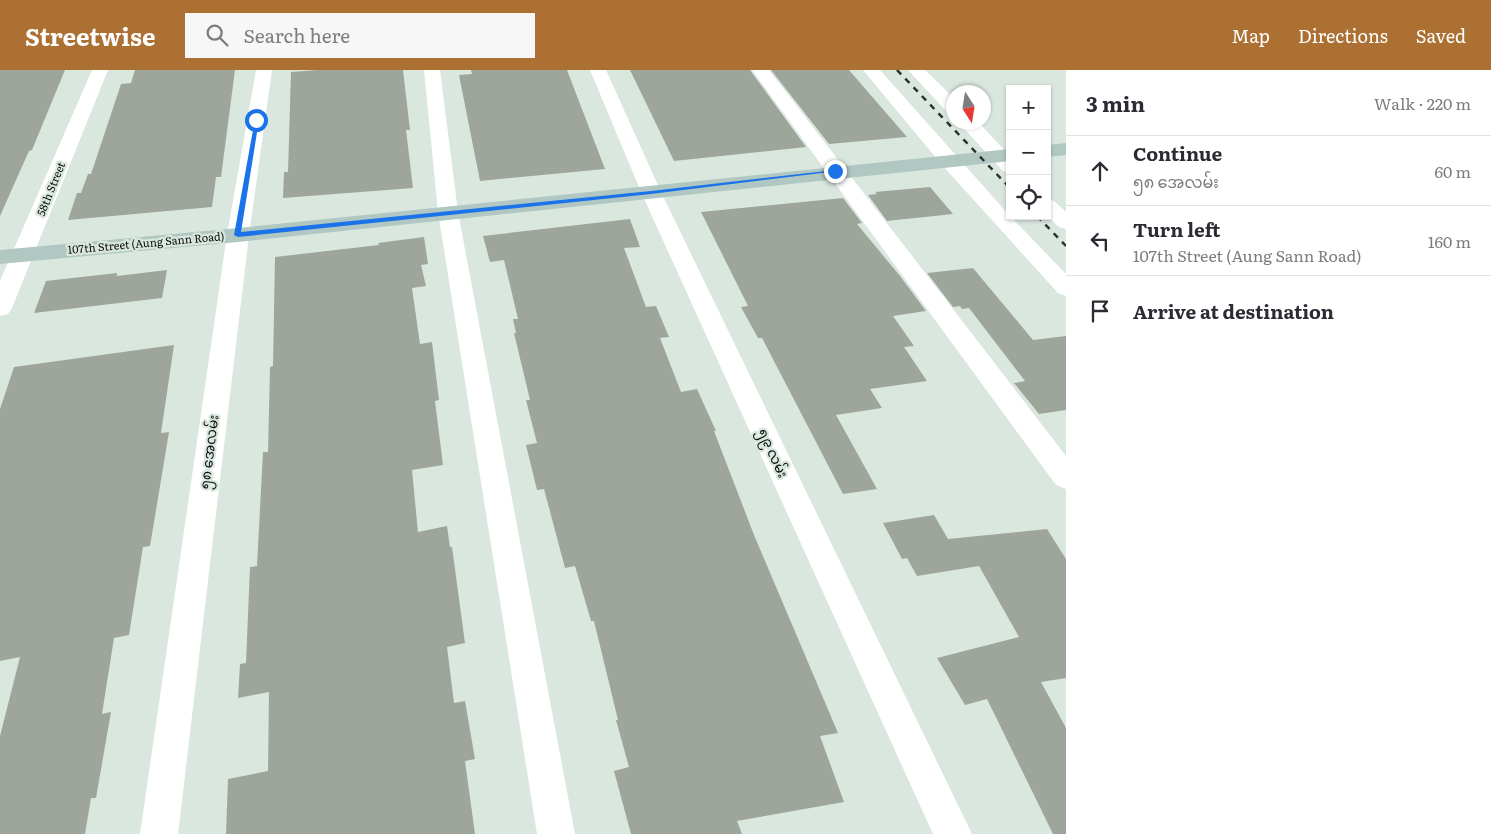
<!DOCTYPE html>
<html lang="en">
<head>
<meta charset="utf-8">
<style>
  body { margin:0; font-family:Literata,"Noto Sans Myanmar",serif; background:#f7f7f7; color:#2b2b33 }
  .controls { position:absolute; right:15px; top:15px; display:grid; overflow:hidden; border-radius:0px; box-shadow:0 1px 4px #0004 }
  .controls button { width:45px; height:45px; display:grid; place-items:center; padding:0; border:0; border-bottom:1px solid #e1e1e2; background:#fff; color:#2b2b33; font:25px sans-serif }
  .compass { position:absolute; left:946px; top:15px; width:45px; height:45px; border-radius:50%; background:#fff; box-shadow:0 1px 4px #0004; rotate:168deg }
  .stop { position:absolute; width:15px; height:15px; margin:-11px; border:4px solid #1a73e8; border-radius:50%; background:#fff }
  .stop.end { background:#1a73e8; border-color:#fff; box-shadow:0 1px 5px #0008 }
  .list { margin:0; padding:0; list-style:none }
  h2 { display:flex; justify-content:space-between; align-items:center; height:65px; margin:0; padding:0 20px; font-size:21px }
  h2 small { font-size:16px; font-weight:400; color:#7c7c81 }
  .list li { display:grid; grid-template-columns:32px 1fr auto; gap:15px; align-items:center; box-sizing:border-box; height:70px; padding:0 20px; border-top:1px solid #e1e1e2 }
  .list b { display:block; font-size:19px; white-space:nowrap }
  .list p { margin:0; font-size:16px; white-space:nowrap; color:#7c7c81 }
  .list em { font-size:16px; font-style:normal; color:#7c7c81 }
  .icon { flex:none; width:28px; height:28px; fill:none; stroke:currentColor; stroke-width:2; stroke-linecap:round; stroke-linejoin:round }
  .map { position:relative; flex:none; width:1066px; height:764px; overflow:hidden }
  header { display:flex; align-items:center; gap:30px; box-sizing:border-box; height:70px; padding:0 25px; background:#ac7032; color:#fff }
  header strong { font-size:24px }
  nav { display:flex; gap:28px; margin-inline-start:auto; font-size:18px }
  .search { width:350px; height:45px; background:#f7f7f7; display:flex; align-items:center; gap:12px; box-sizing:border-box; padding:0 18px; border-radius:0px; color:#7c7c81; font-size:19px }
  main { display:flex }
  aside { flex:1; background:#fff }
  .map>svg:first-child { display:block }
</style>
</head>
<body>
<header>
<strong>Streetwise</strong>
<div class="search"><svg class="icon" aria-label="search" viewBox="0 0 24 24"><circle cx="10" cy="10" r="6"/><path d="M15 15l6 6"/></svg>Search here</div>
<nav><a>Map</a><a>Directions</a><a>Saved</a></nav>
</header>
<main>
<div class="map">
<svg width="1066" height="764" viewBox="0 0 1066 764">
  <rect width="100%" height="100%" fill="#dae7df"/>
  <!-- building -->
  <path fill="#9ea69c" d="M0 0H65L32 80 29 81 0 146Z
    M135 0H235L221 107H216L212 137 68 150 77 123H81L88 104H91L121 14 131 13Z
    M318 0H403L410 60H406L413 118 283 128 284 102H288L291 2Z
    M471 0H567L605 99 480 111 459 5 472 4Z
    M630 0H750L806 77 674 91Z
    M771 0H849L907 67 829 74Z
    M930 117 953 144 887 151 868 125 877 124 875 122Z
    M843 128 862 153 857 154 900 206 926 241 893 246 914 276 904 277 927 311 870 319 882 338 836 345 877 419 843 424 762 268H758L741 237 748 236 701 142Z
    M630 149 640 177 624 178 646 237 656 236 669 267 660 268 681 322 697 319 716 361H714L754 465 838 663 820 666 844 732 737 751 742 764H631L614 701 629 697 616 650H618L594 551H591L575 496 565 498 544 419 537 420 526 375 537 373 526 330H530L514 263H516L513 249H518L504 190 490 192 483 166Z
    M424 167 428 194 421 195 426 216 412 218 420 274 432 272 439 330 435 331 443 395 412 400 418 462 447 456 450 477H452L465 573 447 577 454 633 465 631 475 689 465 691 475 764H226L228 709 268 701 269 622 238 628 240 594 246 593 250 497 257 496 263 382H268L270 297 273 296 275 187 379 175 378 173Z
    M973 198 1033 270 1066 266V340L1039 344 1014 313 1025 311 969 238 962 239 960 236 953 237 927 203Z
    M167 200 162 228 34 243 46 211 117 203V206Z
    M174 275 161 363 169 362 150 476 143 477 129 565 114 568 102 644 111 642 96 728H91L85 764H0V666L20 587 0 591V339L14 297Z
    M934 445 948 469 1047 459 1066 489V608L1041 612 1066 658V764H1053L987 629 965 635 937 588 1019 567 979 496 917 506 907 488 902 489 883 453Z"/>
  <g fill="none" stroke-linecap="round" stroke-linejoin="round">
    <!-- street -->
    <path fill="#fff" fill-rule="evenodd" d="M92 0H108L12 238 8 244 0 246V211Z
      M256 0H272L249 165 178 764H140L227 165Z
      M424 0H440L458 142 575 764H537L438 142Z
      M590 0H606L661 122 972 764H933L641 122Z
      M752 0H769L1066 386V419L1056 415Z
      M863 0H880L1010 146 1066 204V226L1058 223 942 95Z
      M908 0H925L954 28V44L948 43Z
      M958 52H978L1010 86V103L1003 101Z
      M1047 129 1054 131 1066 142V159L1059 157 1047 146Z"/>
    <!-- secondary -->
    <path fill="#b1c8c2" fill-rule="evenodd" d="M1066 73V85L1047 87V75Z
      M1010 79V91L238 172 0 194V180L238 158Z"/>
    <!-- rail -->
    <path stroke="#2b312e" stroke-width="2.5" stroke-dasharray="6 6" stroke-linecap="butt" d="M897 0 1010 118
      M1037 146 1066 176"/>
  </g>
  <!-- route -->
  <path fill="#1a73e8" d="M255 49 259 50 241 162 651 121 835 100 838 101 651 124 238 167 234 165Z"/>
  <g text-anchor="middle" stroke-width="4.5" stroke-linejoin="round" paint-order="stroke">
    <!-- far-street labels -->
    <g font-size="11" fill="#080d0a" stroke="#dae7df">
      <text transform="translate(51 119) rotate(-68)" y="4">58th Street</text>
      <text transform="translate(146 173) rotate(-5)" y="4">107th Street (Aung Sann Road)</text>
    </g>
    <!-- street labels -->
    <g font-size="14" fill="#080d0a" stroke="#dae7df">
      <text transform="translate(209 382) rotate(-83)" y="5">၅၈ အေလမ်း</text>
      <text transform="translate(773 383) rotate(65)" y="5">၅၉ လမ်း</text>
    </g>
  </g>
</svg>
<div class="controls">
<button>+</button>
<button>−</button>
<button><svg class="icon" aria-label="locate" viewBox="0 0 24 24"><circle cx="12" cy="12" r="6"/><path d="M12 2v4M12 18v4M2 12h4M18 12h4"/></svg></button>
</div>
<svg class="compass" viewBox="-18 -18 36 36"><path d="M0-13l5 13h-10z" fill="#e53935"/><path d="M0 13l5-13h-10z" fill="#7c7c81"/></svg>
<div class="stop" style="left:256px;top:50px"></div>
<div class="stop end" style="left:835px;top:101px"></div>
</div>
<aside>
<h2>3 min<small>Walk · 220 m</small></h2>
<ul class="list">
<li><svg class="icon" aria-label="ahead" viewBox="0 0 24 24"><path d="M12 20V5M6 11l6-6 6 6"/></svg><div><b>Continue</b><p>၅၈ အေလမ်း</p></div><em>60 m</em></li>
<li><svg class="icon" aria-label="left" viewBox="0 0 24 24"><path d="M17 20v-9H6M10 6l-5 5 5 5"/></svg><div><b>Turn left</b><p>107th Street (Aung Sann Road)</p></div><em>160 m</em></li>
<li><svg class="icon" aria-label="arrive" viewBox="0 0 24 24"><path d="M6 21V4h12l-3 4 3 4H6"/></svg><div><b>Arrive at destination</b></div></li>
</ul>
</aside>
</main>
</body>
</html>
